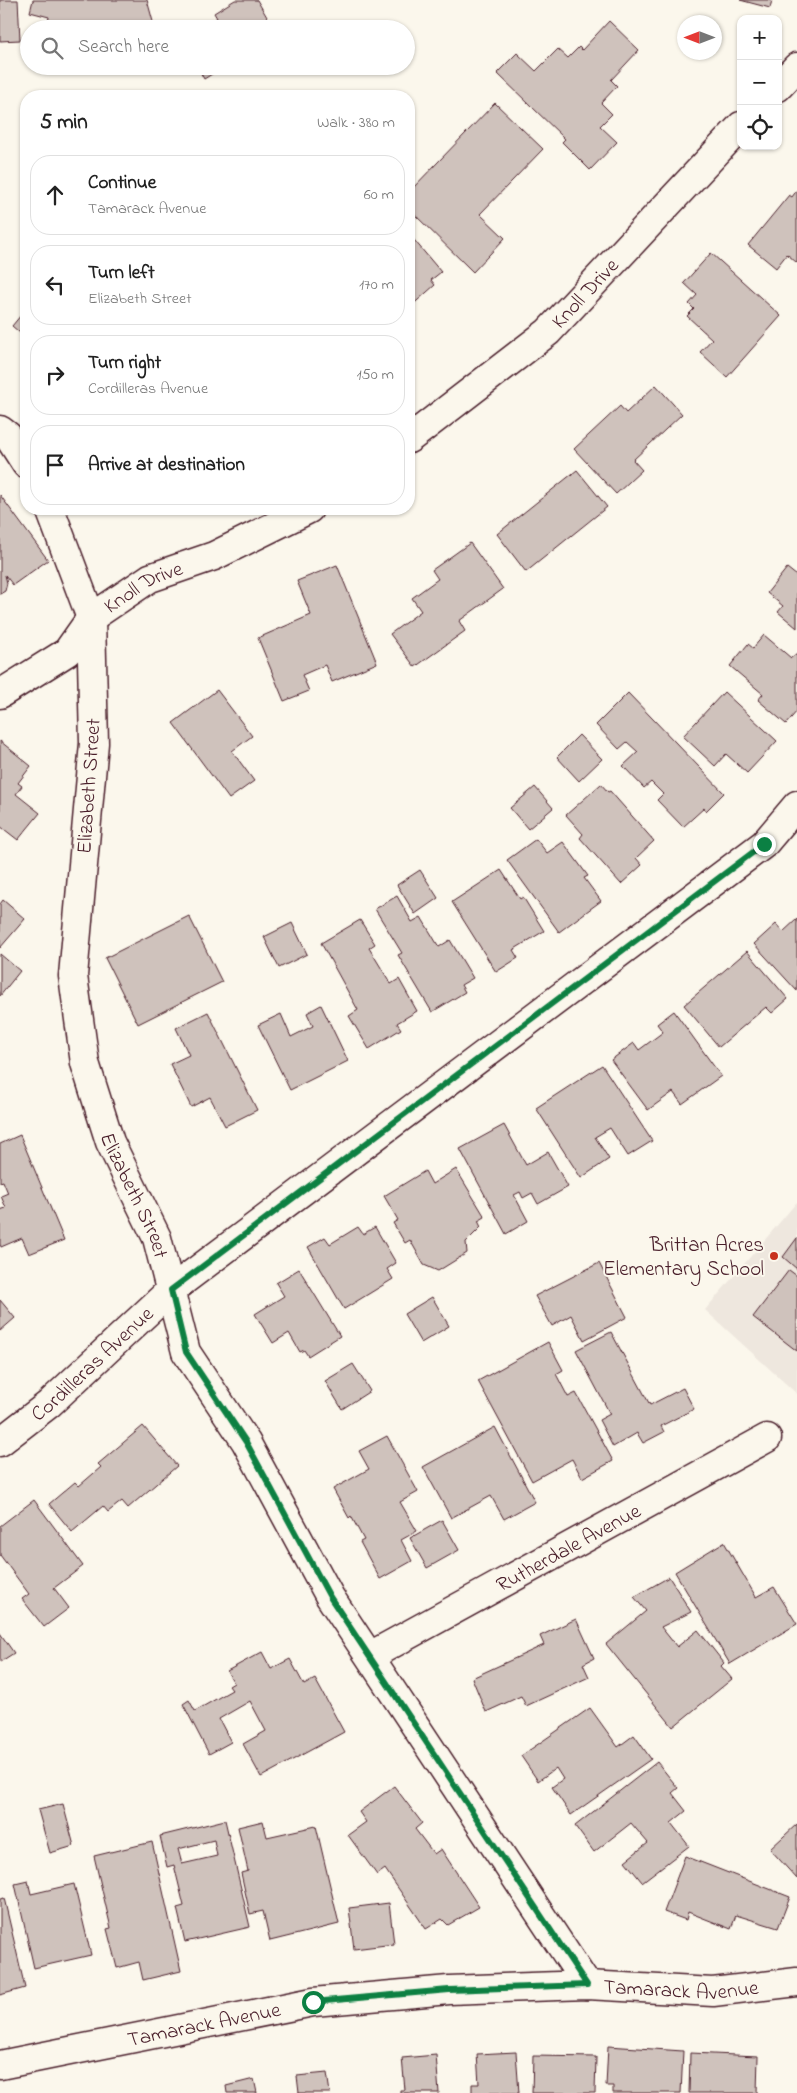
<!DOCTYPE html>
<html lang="en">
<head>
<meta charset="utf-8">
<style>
  body { margin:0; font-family:"Indie Flower",sans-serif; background:#f6f6f6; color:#222 }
  .controls { position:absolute; right:15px; top:15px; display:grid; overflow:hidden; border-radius:10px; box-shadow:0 1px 4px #0004 }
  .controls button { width:45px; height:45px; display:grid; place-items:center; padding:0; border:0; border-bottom:1px solid #e0e0e0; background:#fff; color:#222; font:25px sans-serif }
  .compass { position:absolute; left:677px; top:15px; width:45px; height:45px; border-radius:50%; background:#fff; box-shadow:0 1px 4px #0004; rotate:270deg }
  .stop { position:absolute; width:15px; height:15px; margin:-11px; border:4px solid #0b8043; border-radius:50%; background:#fff }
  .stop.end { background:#0b8043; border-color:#fff; box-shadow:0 1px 5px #0008 }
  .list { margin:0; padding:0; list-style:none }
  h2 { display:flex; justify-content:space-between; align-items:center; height:65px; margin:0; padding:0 20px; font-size:21px }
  h2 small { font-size:16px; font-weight:400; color:#767676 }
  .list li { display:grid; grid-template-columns:32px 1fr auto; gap:15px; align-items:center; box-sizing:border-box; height:80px; margin:0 10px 10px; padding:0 10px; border:1px solid #e0e0e0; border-radius:20px }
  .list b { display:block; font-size:19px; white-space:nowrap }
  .list p { margin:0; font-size:16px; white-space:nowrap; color:#767676 }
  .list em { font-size:16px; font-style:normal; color:#767676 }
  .icon { flex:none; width:28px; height:28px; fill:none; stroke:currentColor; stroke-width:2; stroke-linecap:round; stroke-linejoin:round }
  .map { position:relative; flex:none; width:797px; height:2093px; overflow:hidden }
  .search { position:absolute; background:#fff; box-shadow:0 1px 4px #0004; left:20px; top:20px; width:395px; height:55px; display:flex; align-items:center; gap:12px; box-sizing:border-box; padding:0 18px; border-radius:28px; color:#767676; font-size:19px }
  .panel { position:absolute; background:#fff; box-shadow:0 1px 4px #0004; left:20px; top:90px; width:395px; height:425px; border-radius:20px }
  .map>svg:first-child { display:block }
</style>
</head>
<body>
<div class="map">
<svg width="797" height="2093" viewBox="0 0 797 2093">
  <rect width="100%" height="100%" fill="#fbf7ec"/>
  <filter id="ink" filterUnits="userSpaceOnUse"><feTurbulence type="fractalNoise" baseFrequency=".02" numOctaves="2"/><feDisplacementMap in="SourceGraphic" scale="10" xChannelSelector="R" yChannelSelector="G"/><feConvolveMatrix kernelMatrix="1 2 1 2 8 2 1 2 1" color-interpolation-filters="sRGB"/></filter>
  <g filter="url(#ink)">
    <!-- built -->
    <path fill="#eee7de" d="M797 1202V1394L705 1310Z"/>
    <!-- building -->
    <path fill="#cfc2bc" stroke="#4a1f2b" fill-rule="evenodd" d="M0 0H18L20 40 0 41Z
      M33 0H147L155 29H54L55 25 48 22 49 17 30 12Z
      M235 0H257L274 29H200L217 18 214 13Z
      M740 0H772L770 8Z
      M609 21 639 50 611 80 617 86 601 103 612 114 600 126 617 142 590 170 562 142 565 139 497 73 517 53 536 71 558 49 568 58 579 47 582 50Z
      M197 66H225L204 79Z
      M495 103 543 149 480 214 505 238 473 272 409 209V192Z
      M797 190V263L787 254 776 268 748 245 789 195 792 197Z
      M409 234 441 272 431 280 435 285 409 308Z
      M711 253 781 316 727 377 700 352 712 339 687 316 694 309 689 304 697 295 684 283Z
      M26 309V338L12 326Z
      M656 385 682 414 633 460 642 470 616 494 574 449 620 406 626 413Z
      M577 470 607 507 526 572 497 534Z
      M0 495 48 560 13 585 5 575 7 583 5 591 0 594Z
      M470 543 503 589 459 621 465 631 415 667 390 634 421 611 412 598 438 579 432 570Z
      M337 565 377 663 332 682 325 665 302 675 309 691 284 701 258 638 311 615 297 581Z
      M787 568 797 576V628L778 612 783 606 767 593Z
      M764 635 791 658 797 653V711L786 724 758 700 763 694 730 666 748 644 753 648Z
      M217 690 252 736 232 751 254 781 229 799 173 723Z
      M724 692 777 741 747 773 726 754 715 766 683 736Z
      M628 693 724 793 706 811 704 808 683 827 657 800 663 794 651 782 644 788 623 766 638 752 627 742 619 749 596 725Z
      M579 735 602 759 579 781 557 757Z
      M0 741 31 766 18 783 22 786 16 794 40 813 18 840 0 826Z
      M601 784 608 792 610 791 654 841 636 858 642 865 621 884 580 838 583 834 566 815Z
      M535 787 553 808 528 829 510 808Z
      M536 839 547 853 563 842 588 876 584 878 601 901 559 932 507 860Z
      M420 870 438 898 415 914 397 885Z
      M501 870 520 899 523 897 544 931 513 950 518 958 496 972 452 902Z
      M397 896 412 922 421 917 439 947 450 940 473 978 461 985 465 992 432 1012 398 955 402 953 375 909Z
      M3 900 25 919 0 948V904Z
      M189 916 222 982 138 1024 105 958Z
      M797 919V991L754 944 776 924 783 932Z
      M360 920 375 944 369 948 391 984 399 979 417 1011 397 1023 401 1029 369 1049 349 1016 358 1010 321 943Z
      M292 923 307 954 279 968 264 937Z
      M747 951 788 999 772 1013 766 1007 719 1047 684 1005Z
      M0 954 20 971 0 996Z
      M321 1005 348 1061 290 1090 258 1025 281 1014 291 1037 313 1026 307 1013Z
      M674 1011 721 1076 682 1104 673 1092 648 1110 611 1060 634 1043 639 1050 663 1032 657 1024Z
      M208 1012 257 1110 225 1126 210 1097 191 1107 170 1064 189 1055 176 1028Z
      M602 1065 652 1141 628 1156 610 1128 595 1137 609 1159 581 1178 536 1108Z
      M504 1125 526 1165 548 1152 568 1187 538 1204 532 1193 523 1198 520 1192 514 1195 528 1221 506 1234 460 1149Z
      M20 1135 64 1240 29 1254 22 1238 1 1247 0 1244V1210L6 1208 1 1196 8 1193 3 1181 0 1182V1144Z
      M456 1169 485 1217 478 1221 481 1227 466 1242 467 1253 438 1271 424 1265 410 1240 405 1243 393 1223 398 1220 384 1196 425 1171 432 1184Z
      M358 1227 363 1234 375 1227 396 1263 387 1269 393 1279 344 1309 308 1247 325 1237 330 1244Z
      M797 1238V1269L783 1257Z
      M599 1263 627 1317 584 1340 571 1315 552 1326 535 1296Z
      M299 1269 340 1336 308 1356 304 1350 300 1352 289 1333 273 1343 255 1314 284 1296 276 1283Z
      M789 1270 797 1276V1351L753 1317Z
      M432 1297 449 1326 421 1343 404 1314Z
      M0 1300 15 1318 0 1331Z
      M611 1332 650 1405 683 1388 694 1409 661 1426 664 1432 643 1443 637 1433 613 1447 599 1420 610 1414 576 1350Z
      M548 1342 563 1370 556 1374 568 1397 576 1393 613 1461 582 1478 572 1459 532 1481 478 1381Z
      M353 1364 370 1391 342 1409 325 1381Z
      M143 1426 177 1466 128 1508 122 1501 108 1512 103 1506 72 1532 49 1504 75 1482 79 1486 101 1467 98 1464Z
      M495 1427 535 1502 504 1519 491 1496 451 1518 423 1467Z
      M387 1436 418 1492 400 1502 417 1531 401 1540 412 1561 380 1579 360 1542 364 1540 351 1516 349 1518 333 1489 369 1469 359 1451Z
      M34 1500 83 1566 54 1588 69 1608 44 1627 22 1599 29 1594 0 1555V1526Z
      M442 1520 459 1550 427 1568 410 1538Z
      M724 1542 756 1597 774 1587 797 1624 730 1664 675 1572Z
      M669 1577 691 1612 661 1627 677 1647 698 1630 724 1663 721 1666 732 1679 673 1727 606 1644 646 1611 634 1597Z
      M576 1619 594 1658 583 1664 589 1677 526 1706 521 1696 486 1712 472 1678 544 1645 540 1636Z
      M0 1633 14 1653 0 1662Z
      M262 1652 271 1669 290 1659 304 1685 315 1679 344 1732 261 1777 243 1744 266 1731 250 1701 219 1719 231 1742 209 1754 183 1704 189 1700 195 1711 232 1690 229 1686 234 1683 227 1671Z
      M590 1708 618 1747 634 1735 651 1759 571 1815 552 1787 563 1779 556 1768 538 1781 521 1756Z
      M657 1762 678 1788 672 1793 686 1811 671 1823 689 1846 642 1882 625 1861 648 1843 631 1823 594 1852 575 1826Z
      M394 1786 422 1823 415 1829 434 1854 441 1849 479 1907 448 1925 442 1919 426 1929 385 1869 377 1875 348 1835 366 1822 359 1812Z
      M63 1804 74 1846 50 1853 38 1810Z
      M225 1820 250 1927 185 1942 177 1908 184 1906 174 1865 167 1867 160 1836ZM214 1840 217 1856 182 1864 178 1849Z
      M263 1821 267 1837 316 1826 339 1924 270 1941 263 1911 250 1914 241 1873 248 1871 238 1827Z
      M797 1824V1879L770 1849Z
      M152 1842 181 1971 143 1980 139 1962 117 1968 107 1929 111 1928 94 1856Z
      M685 1856 790 1897 778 1928 736 1915 731 1929 688 1912 686 1920 664 1912Z
      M28 1881 31 1894 74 1884 91 1955 34 1968 15 1884Z
      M4 1898 25 1988 0 1995V1899Z
      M389 1903 394 1944 354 1949 349 1908Z
      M608 2046 683 2051 681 2093H613V2086H606Z
      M516 2052 519 2093H472V2084H479L477 2054Z
      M690 2053 758 2056 757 2093H689Z
      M436 2055 439 2093H400V2090H405L402 2058Z
      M533 2056 596 2057 595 2093H532Z
      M327 2073 330 2093H299L297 2076Z
      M254 2079 257 2093H227L226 2086Z"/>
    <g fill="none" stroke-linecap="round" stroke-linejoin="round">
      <defs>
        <g id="street">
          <path d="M778 87 797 67"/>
          <path d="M0 430 8 436 26 464"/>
          <path id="s1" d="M409 439 548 332 741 126"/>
          <path id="s2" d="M50 509 91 618 94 743 73 976 85 1063 110 1142 157 1238 186 1352 246 1442 330 1597 587 1985"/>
          <path id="s3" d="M0 694 67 652 91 618 150 578 214 556 309 509"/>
          <path id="s4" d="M0 1442 49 1404 171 1290 764 844 797 805"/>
          <path id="s5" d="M370 1656 767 1438"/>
          <path id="s6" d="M0 2065 313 2002 449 1990 587 1985 713 1992 797 1982"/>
        </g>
      </defs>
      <!-- street casing -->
      <use href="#street" stroke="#4a1f2b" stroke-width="31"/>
      <!-- street -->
      <use href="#street" stroke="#fbf7ec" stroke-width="28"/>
    </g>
  </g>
  <g fill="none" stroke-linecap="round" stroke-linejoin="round" filter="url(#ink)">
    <!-- route -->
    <path stroke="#0b8043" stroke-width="6" d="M313 2002 449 1990 587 1985 330 1597 246 1442 186 1352 171 1290 764 844"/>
  </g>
  <!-- markers -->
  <circle fill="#c8321e" stroke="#fbf7ec" stroke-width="2" cx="774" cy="1256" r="5"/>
  <g text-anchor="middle" stroke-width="4" stroke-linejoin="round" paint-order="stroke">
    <!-- street labels -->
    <g font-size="21" fill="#4a1f2b" stroke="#fbf7ec">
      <text dy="7" stroke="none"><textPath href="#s1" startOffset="229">Knoll Drive</textPath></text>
      <text dy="7" stroke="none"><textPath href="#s3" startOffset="182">Knoll Drive</textPath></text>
      <text transform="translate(88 786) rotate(-86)" y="7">Elizabeth Street</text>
      <text dy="7" stroke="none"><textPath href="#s2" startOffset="705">Elizabeth Street</textPath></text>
      <text dy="7" stroke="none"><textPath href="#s4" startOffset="121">Cordilleras Avenue</textPath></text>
      <text dy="7" stroke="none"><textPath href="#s5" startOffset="226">Rutherdale Avenue</textPath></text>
      <text dy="7" stroke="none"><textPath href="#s6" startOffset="688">Tamarack Avenue</textPath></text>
      <text dy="7" stroke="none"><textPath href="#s6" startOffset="208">Tamarack Avenue</textPath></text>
    </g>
    <!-- poi labels -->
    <g font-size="21" fill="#4a1f2b" stroke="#fbf7ec" text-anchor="end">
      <text x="764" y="1251">Brittan Acres<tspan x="764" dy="24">Elementary School</tspan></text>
    </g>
  </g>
</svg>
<div class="controls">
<button>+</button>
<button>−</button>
<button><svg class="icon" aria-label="locate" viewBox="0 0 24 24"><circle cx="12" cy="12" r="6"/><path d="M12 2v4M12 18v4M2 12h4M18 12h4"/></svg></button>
</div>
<svg class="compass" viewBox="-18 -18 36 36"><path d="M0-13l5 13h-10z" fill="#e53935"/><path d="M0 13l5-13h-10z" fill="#767676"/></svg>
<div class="stop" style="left:313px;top:2002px"></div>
<div class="stop end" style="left:764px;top:844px"></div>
<div class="search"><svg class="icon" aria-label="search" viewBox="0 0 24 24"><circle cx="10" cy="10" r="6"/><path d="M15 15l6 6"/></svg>Search here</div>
<section class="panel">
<h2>5 min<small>Walk · 380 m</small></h2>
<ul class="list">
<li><svg class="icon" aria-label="ahead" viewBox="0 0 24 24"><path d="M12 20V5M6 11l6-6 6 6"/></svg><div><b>Continue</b><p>Tamarack Avenue</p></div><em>60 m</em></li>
<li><svg class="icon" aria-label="left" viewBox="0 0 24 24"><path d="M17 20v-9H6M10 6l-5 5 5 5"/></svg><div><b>Turn left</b><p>Elizabeth Street</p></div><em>170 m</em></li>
<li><svg class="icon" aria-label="right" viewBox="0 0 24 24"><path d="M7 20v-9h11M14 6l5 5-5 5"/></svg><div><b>Turn right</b><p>Cordilleras Avenue</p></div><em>150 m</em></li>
<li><svg class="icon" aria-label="arrive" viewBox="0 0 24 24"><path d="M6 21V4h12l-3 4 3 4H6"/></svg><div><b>Arrive at destination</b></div></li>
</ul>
</section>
</div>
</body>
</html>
